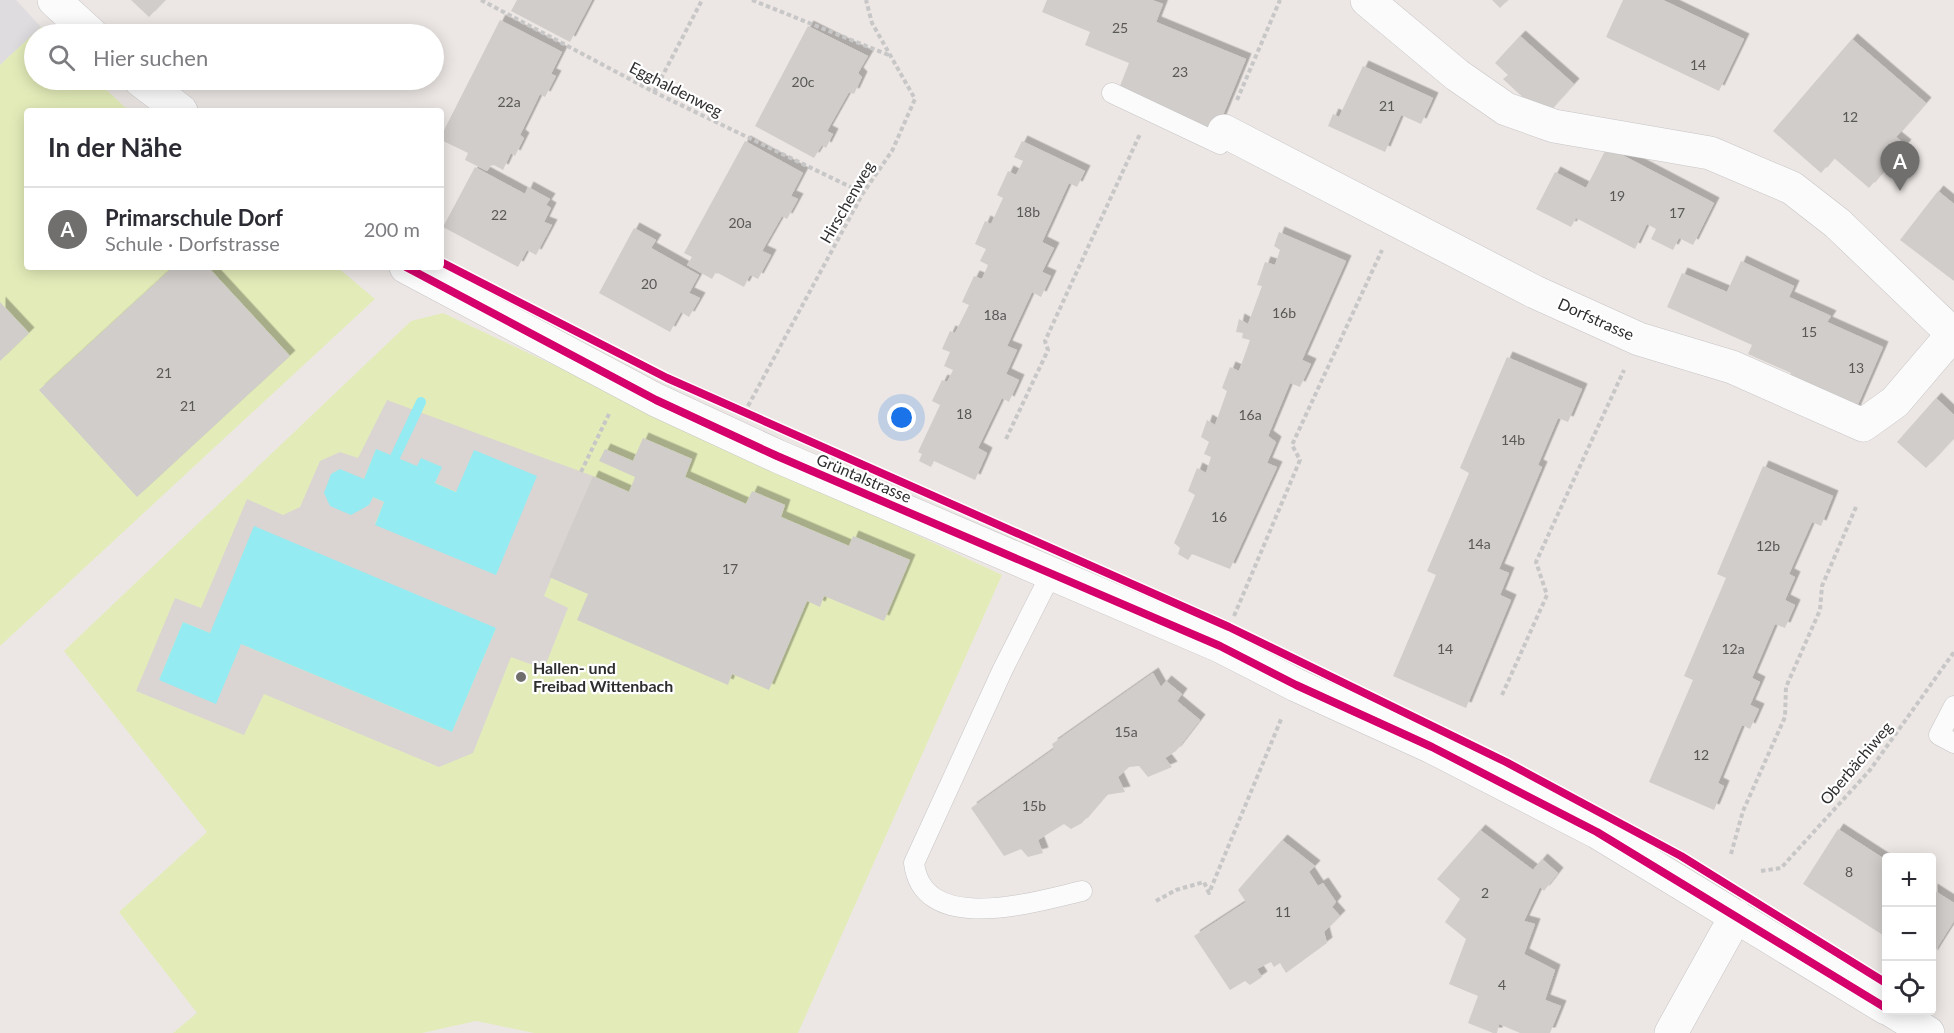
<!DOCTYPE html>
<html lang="de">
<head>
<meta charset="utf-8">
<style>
  body { margin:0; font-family:Lato,sans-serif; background:#f7f7f7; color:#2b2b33 }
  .controls { position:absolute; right:18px; bottom:18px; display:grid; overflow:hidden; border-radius:6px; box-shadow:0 3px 15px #0003 }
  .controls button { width:54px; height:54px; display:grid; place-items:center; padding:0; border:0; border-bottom:2px solid #e1e1e2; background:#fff; color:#2b2b33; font:30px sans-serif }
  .you { position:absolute; left:902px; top:418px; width:21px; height:21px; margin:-15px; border:4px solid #fff; border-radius:50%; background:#1a73e8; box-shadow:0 0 0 9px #1a73e833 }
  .badge { display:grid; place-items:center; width:39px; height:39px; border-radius:50%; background:#706f6e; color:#fff; font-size:20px; font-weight:700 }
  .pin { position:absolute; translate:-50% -50px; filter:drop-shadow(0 2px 3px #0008) }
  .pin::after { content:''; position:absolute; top:32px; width:21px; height:18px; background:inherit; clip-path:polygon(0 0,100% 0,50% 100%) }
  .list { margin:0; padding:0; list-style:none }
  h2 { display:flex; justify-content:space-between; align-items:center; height:78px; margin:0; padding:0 24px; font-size:26px }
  h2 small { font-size:20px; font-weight:400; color:#7c7c81 }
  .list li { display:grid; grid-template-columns:39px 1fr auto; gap:18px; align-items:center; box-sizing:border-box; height:84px; padding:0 24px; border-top:2px solid #e1e1e2 }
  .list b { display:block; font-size:22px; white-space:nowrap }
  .list p { margin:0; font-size:20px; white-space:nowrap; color:#7c7c81 }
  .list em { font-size:20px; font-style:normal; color:#7c7c81 }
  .icon { flex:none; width:33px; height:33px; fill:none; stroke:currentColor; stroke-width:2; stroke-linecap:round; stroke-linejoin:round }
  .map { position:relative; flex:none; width:1954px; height:1033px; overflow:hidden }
  .search { position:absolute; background:#fff; box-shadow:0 3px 15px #0003; left:24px; top:24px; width:420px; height:66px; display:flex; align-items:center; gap:15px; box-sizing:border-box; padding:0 21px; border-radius:33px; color:#7c7c81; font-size:22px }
  .panel { position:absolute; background:#fff; box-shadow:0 3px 15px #0003; left:24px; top:108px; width:420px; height:162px; border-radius:6px }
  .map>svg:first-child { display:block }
</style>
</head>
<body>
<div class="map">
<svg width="1954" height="1033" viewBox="0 0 1954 1033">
  <defs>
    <filter id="shadow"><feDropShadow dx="5.5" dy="-5.5" stdDeviation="0" flood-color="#0004"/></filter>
  </defs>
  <rect width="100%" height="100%" fill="#ece7e4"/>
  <!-- industrial -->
  <path fill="#dfdcdf" d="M0 0H16L41 27 0 65Z"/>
  <!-- pitch -->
  <path fill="#e3ecb9" d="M41 27 49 34H34V80H96L129 111H27V267H337L375 299 0 646V65Z
    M443 313 1002 575 798 1033H534L476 1021 422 1033H173L197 1013 119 912 207 832 64 651 411 321Z"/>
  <!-- plaza -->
  <path fill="#dad5d2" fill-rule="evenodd" d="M387 400 593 476 544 596 568 608 544 669 511 657 473 753 439 767 264 694 244 735 136 691 175 598 201 608 247 499 283 515 300 507 320 461 340 452 358 458ZM376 450 417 467H441L435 483 457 492 375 524 384 502 373 497 364 479ZM183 622 210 633 496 628 452 732 241 644 159 680Z"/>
  <!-- water -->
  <path fill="#94ebf1" d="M376 449 417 466 421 458 442 467 435 483 456 492 474 450 537 476 496 575 375 525 384 502 373 497 369 505 351 515 330 506 324 493 331 474 340 469 364 479Z
    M254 526 496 628 452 732 241 644 216 704 159 680 183 622 210 633Z"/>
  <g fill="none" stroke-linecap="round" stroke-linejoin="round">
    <!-- stream -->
    <path stroke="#94ebf1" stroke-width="10" d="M395 457 421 402"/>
  </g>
  <!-- building -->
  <path fill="#d1cdca" filter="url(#shadow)" d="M131 0H165L149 17Z
    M517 0H592L570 42 511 11Z
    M1047 0H1152L1163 4 1156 22 1246 59 1216 132 1118 91 1129 63 1085 45 1090 32 1042 12Z
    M1492 0H1508L1500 8Z
    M1623 0H1663L1744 39 1719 91 1606 37Z
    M500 20 562 52 551 74 556 76 545 97 540 94 520 135 524 138 515 156 511 153 503 170 492 164 487 171 465 160 468 153 441 140V136Z
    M808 26 868 56 858 73 862 77 854 94 849 92 827 131 833 134 826 148 822 145 814 158 755 126Z
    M1520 36 1574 84 1544 117 1503 79 1508 75 1495 63Z
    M1852 39 1926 103 1896 137 1906 145 1869 188 1834 158 1821 173 1773 131Z
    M1363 66 1433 98 1421 124 1401 115 1385 152 1328 126 1333 114 1339 117Z
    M745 141 803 173 791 196 798 199 787 219 782 216 762 251 771 255 758 279 750 275 744 287 716 272 712 279 687 265 692 257 684 253Z
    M1022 141 1085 171 1077 187 1069 183 1042 242 1054 248 1042 272 1051 276 1041 297 1032 292 1007 346 1017 350 1006 374 1019 380 1009 402 1002 398 978 448 987 453 975 480 934 461 931 467 919 461 922 454 918 452 940 405 932 401 942 380 947 382 953 370 944 366 950 352 942 349 950 331 955 333 969 305 962 302 974 276 982 279 988 265 980 261 986 249 975 244 985 221 991 224 1003 198 997 195 1008 171 1016 175 1023 161 1014 157Z
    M1607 147 1714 203 1693 245 1679 238 1673 250 1651 239 1656 229 1647 224 1635 249 1576 218 1571 227 1536 209 1555 172 1586 188Z
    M475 167 525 194 528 187 550 199 546 205 551 208 544 222 552 225 536 255 527 250 518 267 443 227Z
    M1938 191 1954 204V281L1900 240Z
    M634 228 656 240 651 248 699 275 689 293 700 298 689 317 681 312 670 332 599 293Z
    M1279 232 1346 261 1302 360 1311 364 1300 387 1290 383 1268 436 1276 442 1267 463 1277 467 1230 569 1192 554 1188 560 1178 554 1180 548 1174 543 1195 495 1188 491 1197 468 1206 473 1211 457 1204 454 1209 442 1201 437 1207 420 1215 425 1227 391 1222 388 1230 367 1239 371 1250 340 1242 338 1243 333 1236 332 1239 319 1248 324 1262 286 1257 285 1265 262 1275 265 1280 250 1274 246Z
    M1741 261 1794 286 1789 297 1831 316 1827 322 1883 347 1853 416 1785 386 1791 373 1748 354 1752 345 1667 307 1682 273 1727 292Z
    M173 267H208L290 356 137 497 39 390Z
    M0 302 29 333 0 361Z
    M1507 357 1582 389 1568 422 1558 418 1538 465 1542 467 1499 569 1509 573 1500 595 1511 600 1466 708 1393 676 1436 575 1427 571 1469 473 1460 468Z
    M1936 398 1954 415V438L1926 468 1897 442Z
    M643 438 692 459 685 477 746 504 752 491 785 505 781 517 849 546 853 536 910 560 884 621 824 596 820 607 807 601 769 690 732 674 728 685 577 620 588 594 549 577 593 476 629 492 635 477 599 461 605 449 633 461Z
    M1763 466 1833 496 1821 526 1812 522 1789 574 1795 577 1785 600 1795 605 1785 628 1775 624 1752 678 1760 682 1750 705 1759 709 1750 729 1742 725 1718 783 1724 786 1714 810 1649 782 1693 680 1684 676 1726 578 1717 574Z
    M1153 673 1161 687 1166 681 1182 694 1177 701 1200 720 1176 751 1165 758 1172 767 1148 777 1139 766 1129 767 1118 777 1125 792 1106 795 1082 823 1071 829 1064 824 1038 840 1043 853 1028 857 1021 849 1004 856 971 808 1054 749 1052 744Z
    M1838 829 1886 860V937L1803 884Z
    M1480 830 1533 870 1542 859 1558 873 1544 891 1540 887 1524 921 1535 924 1524 954 1555 970 1545 1000 1561 1006 1550 1033H1520L1499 1024 1497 1033H1493L1468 1023 1478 996 1449 984 1466 939 1445 922 1460 899 1437 879Z
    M1282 840 1315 866 1309 872 1318 886 1323 883 1336 902 1332 907 1340 916 1324 932 1327 943 1286 973 1280 963 1274 967 1271 962 1257 969 1262 977 1250 985 1245 981 1230 990 1194 936 1246 902 1238 890Z
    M1932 889 1954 903V921L1932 956Z"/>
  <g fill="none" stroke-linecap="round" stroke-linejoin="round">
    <defs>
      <path id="lane" d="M1112 93 1220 144 1224 131
        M1051 574 1003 669 914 863C923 937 1038 901 1082 891
        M1954 706 1939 735 1954 743"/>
      <path id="street" d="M54 0 91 34
        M1367 0 1457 75 1506 109 1554 126 1710 153 1792 188 1837 223 1954 335
        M140 80 181 111
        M1224 131 1535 292 1639 339 1732 367 1863 425 1895 402 1953 334
        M406 267 656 400 777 456 1220 646 1296 685 1432 747 1597 832 1886 1008
        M1891 1010 1928 1033
        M1671 1033 1736 916"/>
    </defs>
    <!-- lane casing -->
    <use href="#lane" stroke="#c6c4c5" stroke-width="21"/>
    <!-- street casing -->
    <use href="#street" stroke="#c6c4c5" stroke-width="34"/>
    <!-- path -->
    <path stroke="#c8c7c7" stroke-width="4" stroke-dasharray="4.5 3" stroke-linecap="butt" d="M481 0 654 92 863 193
      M752 0 891 56
      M654 92 702 0
      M1237 100 1280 0
      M748 406 863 193 892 151 915 99 872 23 866 0
      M1006 439 1048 350 1045 341 1140 134
      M581 472 609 414
      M1234 616 1300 460 1292 445 1382 250
      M1502 695 1547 595 1536 562 1624 370
      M1731 854 1743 811 1785 717 1786 687 1820 610 1822 586 1856 507
      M1761 871 1781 868 1870 770 1954 652
      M1156 901 1176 890 1204 882 1209 893 1282 717"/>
    <!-- lane -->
    <use href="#lane" stroke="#fcfbfb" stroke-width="20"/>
    <!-- street -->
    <use href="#street" stroke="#fcfbfb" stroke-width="33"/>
    <defs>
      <path id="cycleway" d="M441 262 667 378 1229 627 1506 762 1681 856 1886 983
        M406 267 656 400 777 456 1220 646 1296 685 1432 747 1597 832 1886 1008"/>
    </defs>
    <!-- cycleway casing -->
    <use href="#cycleway" stroke="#fff" stroke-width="11"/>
    <!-- cycleway -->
    <use href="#cycleway" stroke="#d6006c" stroke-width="8"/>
  </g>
  <!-- markers -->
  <circle fill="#706f6e" stroke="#fff" stroke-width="2" cx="521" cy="677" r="6"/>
  <g text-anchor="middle" stroke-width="4.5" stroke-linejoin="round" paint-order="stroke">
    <!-- number labels -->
    <g font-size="14" fill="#585857">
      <text x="1120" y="33">25</text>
      <text x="1698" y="70">14</text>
      <text x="1180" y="77">23</text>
      <text x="803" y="87">20c</text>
      <text x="509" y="107">22a</text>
      <text x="1387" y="111">21</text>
      <text x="1850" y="122">12</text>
      <text x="1617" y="201">19</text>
      <text x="1028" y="217">18b</text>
      <text x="1677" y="218">17</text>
      <text x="499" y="220">22</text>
      <text x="740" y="228">20a</text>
      <text x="649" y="289">20</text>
      <text x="1284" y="318">16b</text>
      <text x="995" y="320">18a</text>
      <text x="1809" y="337">15</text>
      <text x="1856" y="373">13</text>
      <text x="164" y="378">21</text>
      <text x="188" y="411">21</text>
      <text x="964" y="419">18</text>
      <text x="1250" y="420">16a</text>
      <text x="1513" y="445">14b</text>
      <text x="1219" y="522">16</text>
      <text x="1479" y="549">14a</text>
      <text x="1768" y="551">12b</text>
      <text x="730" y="574">17</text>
      <text x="1445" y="654">14</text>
      <text x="1733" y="654">12a</text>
      <text x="1126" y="737">15a</text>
      <text x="1701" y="760">12</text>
      <text x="1034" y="811">15b</text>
      <text x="1849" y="877">8</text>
      <text x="1485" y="898">2</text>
      <text x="1283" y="917">11</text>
      <text x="1502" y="990">4</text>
    </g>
    <!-- street labels -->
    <g font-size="16" fill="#2e2e2e" stroke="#fff">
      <text transform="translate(676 89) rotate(27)" y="6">Egghaldenweg</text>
      <text transform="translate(847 202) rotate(-60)" y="6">Hirschenweg</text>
      <text transform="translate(1596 319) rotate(24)" y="6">Dorfstrasse</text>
      <text transform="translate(864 478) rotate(23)" y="6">Grüntalstrasse</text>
      <text transform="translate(1856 763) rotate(-50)" y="6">Oberbächiweg</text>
    </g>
    <!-- poi labels -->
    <g font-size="16" font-weight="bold" fill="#2e2e2e" stroke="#fff" text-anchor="start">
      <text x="533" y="674">Hallen- und<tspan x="533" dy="18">Freibad Wittenbach</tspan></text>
    </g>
  </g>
</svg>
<div class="controls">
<button>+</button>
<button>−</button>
<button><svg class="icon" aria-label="locate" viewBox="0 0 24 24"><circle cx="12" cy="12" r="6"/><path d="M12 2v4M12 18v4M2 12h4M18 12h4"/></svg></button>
</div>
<div class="you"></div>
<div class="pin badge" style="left:1900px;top:191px">A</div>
<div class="search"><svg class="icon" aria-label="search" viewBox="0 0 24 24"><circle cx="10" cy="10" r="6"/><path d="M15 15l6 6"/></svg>Hier suchen</div>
<section class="panel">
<h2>In der Nähe<small></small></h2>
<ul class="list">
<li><span class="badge">A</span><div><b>Primarschule Dorf</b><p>Schule · Dorfstrasse</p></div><em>200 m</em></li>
</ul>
</section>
</div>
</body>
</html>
